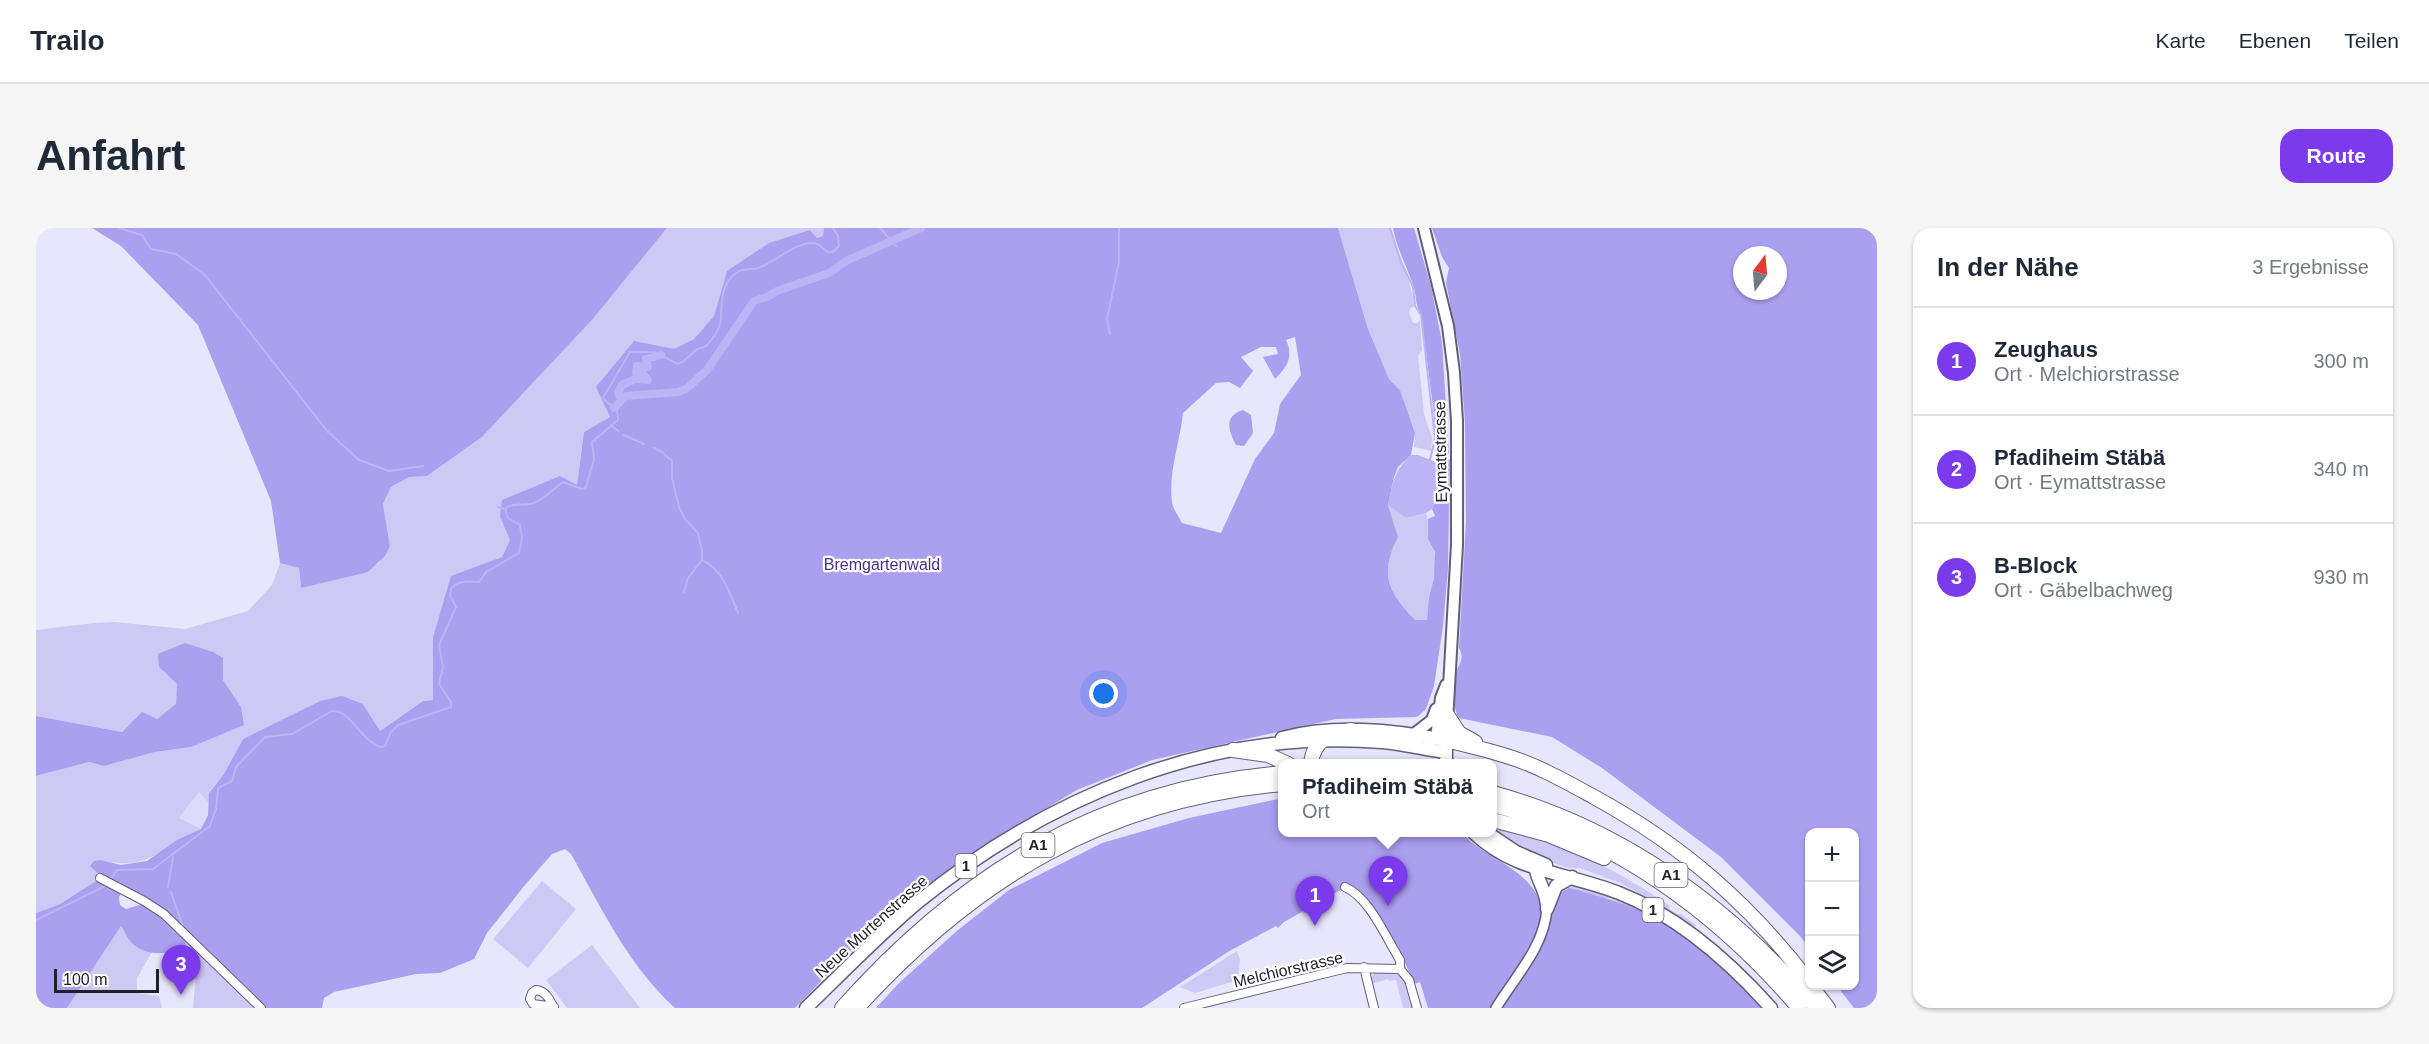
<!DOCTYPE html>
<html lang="de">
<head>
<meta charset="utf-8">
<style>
  body { margin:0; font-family:Arial,sans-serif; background:#f6f6f7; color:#1f2937 }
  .controls { position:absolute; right:18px; bottom:18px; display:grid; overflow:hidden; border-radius:12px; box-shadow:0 2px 4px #0004 }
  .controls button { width:54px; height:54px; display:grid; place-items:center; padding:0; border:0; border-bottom:2px solid #e0e1e3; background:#fff; color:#1f2937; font:30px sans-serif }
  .compass { position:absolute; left:1697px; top:18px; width:54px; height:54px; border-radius:50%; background:#fff; box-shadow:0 2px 4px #0004; rotate:16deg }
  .scale { position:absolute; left:18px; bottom:15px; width:105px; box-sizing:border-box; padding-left:6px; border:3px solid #22212b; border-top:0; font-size:16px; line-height:21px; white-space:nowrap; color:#22212b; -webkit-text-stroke:4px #fff; paint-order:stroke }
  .you { position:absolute; left:1068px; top:466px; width:21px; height:21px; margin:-15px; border:4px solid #fff; border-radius:50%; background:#1a73e8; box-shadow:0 0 0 9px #1a73e833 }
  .badge { display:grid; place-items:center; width:39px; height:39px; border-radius:50%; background:#7c3aed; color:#fff; font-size:20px; font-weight:700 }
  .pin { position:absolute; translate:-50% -50px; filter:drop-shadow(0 2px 3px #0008) }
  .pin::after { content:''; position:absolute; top:32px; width:21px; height:18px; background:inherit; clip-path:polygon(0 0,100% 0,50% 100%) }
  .popup { position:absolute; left:1242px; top:531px; width:219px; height:78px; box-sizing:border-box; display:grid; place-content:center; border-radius:12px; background:#fff; filter:drop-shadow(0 2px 4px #0005); font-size:20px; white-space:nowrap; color:#747a83 }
  .popup b { font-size:22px; color:#1f2937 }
  .popup::after { content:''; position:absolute; left:50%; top:100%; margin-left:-12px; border:12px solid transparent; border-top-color:#fff }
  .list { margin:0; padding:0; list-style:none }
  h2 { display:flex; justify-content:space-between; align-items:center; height:78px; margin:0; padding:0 24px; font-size:26px }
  h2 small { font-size:20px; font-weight:400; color:#747a83 }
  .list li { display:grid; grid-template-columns:39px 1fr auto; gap:18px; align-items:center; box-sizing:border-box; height:108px; padding:0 24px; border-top:2px solid #e0e1e3 }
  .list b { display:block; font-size:22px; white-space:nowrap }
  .list p { margin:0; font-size:20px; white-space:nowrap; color:#747a83 }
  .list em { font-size:20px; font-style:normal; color:#747a83 }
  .icon { flex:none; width:33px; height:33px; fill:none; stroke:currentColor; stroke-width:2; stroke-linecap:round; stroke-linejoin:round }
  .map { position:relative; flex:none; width:1841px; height:780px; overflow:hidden; border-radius:18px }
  header { display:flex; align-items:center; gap:36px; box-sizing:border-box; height:84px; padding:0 30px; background:#fff; border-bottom:2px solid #e0e1e3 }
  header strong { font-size:28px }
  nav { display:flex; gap:33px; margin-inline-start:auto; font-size:21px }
  .intro { display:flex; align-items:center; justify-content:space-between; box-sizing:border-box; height:144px; padding:0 36px }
  h1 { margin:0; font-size:42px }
  .button { padding:15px 27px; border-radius:18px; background:#7c3aed; color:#fff; font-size:21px; font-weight:700 }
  main { display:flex; gap:36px; padding:0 36px }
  aside { flex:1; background:#fff; border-radius:18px; box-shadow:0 2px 4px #0004 }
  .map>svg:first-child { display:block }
</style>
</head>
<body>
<header>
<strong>Trailo</strong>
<nav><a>Karte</a><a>Ebenen</a><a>Teilen</a></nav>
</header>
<div class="intro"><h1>Anfahrt</h1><a class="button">Route</a></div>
<main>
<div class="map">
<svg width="1841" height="780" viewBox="0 0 1841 780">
  <rect width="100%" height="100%" fill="#e8e6fc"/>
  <!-- built -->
  <path fill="#dddafd" d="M163 564 174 576 172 587 165 601 143 590Z"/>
  <!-- green -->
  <path fill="#cec9f4" d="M631 0H788L787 8 781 10 774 2 691 43 678 88 658 111 639 121 574 189 548 204 541 257 464 289 474 312 466 329 415 349 397 409V472L387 473 344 503 327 476 284 473 207 511 188 546 173 564 174 576 163 564 143 590 165 601C125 620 112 644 65 632L64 647 60 653 24 676 0 685V548L53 534 68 538 119 524 155 519 205 479 187 452V430L123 439 141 456 140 476 121 491 106 485 86 504 0 488V402L58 395 78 394 149 401 212 383 236 357 244 335 263 340 265 360 342 336 354 318 347 276 355 259 373 249 391 248 446 209 556 92Z
    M1302 0H1354C1360 27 1376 51 1378 79L1374 80 1373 85 1377 95H1381L1384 92 1386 122 1382 128 1388 186 1396 210 1395 223 1378 219 1379 205 1364 162 1353 151 1332 101Z
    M1352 277 1370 290 1390 285C1393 293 1391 300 1392 309 1392 315 1398 320 1399 326 1401 349 1393 370 1391 392H1379C1352 364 1343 345 1362 309Z
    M1457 597C1519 610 1582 642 1634 678L1633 681 1641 686H1645L1660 697 1656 702 1605 666 1584 655 1544 640H1532L1504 630 1457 604Z
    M506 653 540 681 492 740 457 711Z
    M1529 656C1565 656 1609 683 1639 701L1574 670H1518Z
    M85 698C94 712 99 722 116 724L101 750V765L123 768 126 780H31Z
    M150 713 158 718 222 780H157L160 746 153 742 137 725 148 719Z
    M556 717 604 780H531L510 752Z
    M1201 723 1204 732 1202 752 1159 765 1144 759Z
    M1353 744C1373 748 1372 762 1377 780H1367L1360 752 1353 753 1352 751 1335 756 1334 751 1338 745Z"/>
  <!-- forest -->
  <path fill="#ab9ff0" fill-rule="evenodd" d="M56 0H631L556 92 446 209 391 248 373 249 355 259 347 276 354 318 349 328 332 344 265 360 263 340 244 335 235 273 162 97 85 18Z
    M788 0H1302L1332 101 1353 151 1364 162 1379 205 1375 227 1362 239 1358 249 1352 277 1362 309C1343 346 1352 364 1379 392H1391L1393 370 1398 350 1399 324 1392 311V291L1399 288 1396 281 1402 266 1405 236 1414 231 1412 341 1407 398 1398 458 1390 481 1381 489 1300 491 1116 532 1041 562 946 619 849 687 759 780H639C592 737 566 681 535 626L529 621 516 626 489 657 451 705 438 731 404 745 380 746 298 764 288 770 286 780H229C185 736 144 688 89 659L83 669 84 677 90 681 106 676 125 689 150 711 149 719C132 727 109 729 95 714 91 710 89 703 85 698L31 780H0V685L24 676 60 653 64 647 54 638 58 633 65 632 85 637 111 633 141 612 165 601 172 587 173 565 188 546 207 511 284 473 306 468 327 476 344 503 387 473 397 472V409L415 348 466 329 474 312 464 289 466 272 524 248 541 257 548 204 574 189 560 159 598 113 638 121 658 111 678 88 691 43 733 15 774 2 781 10 787 8ZM1259 109 1265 147 1244 176 1238 205 1219 231 1185 305 1146 295C1143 289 1137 281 1136 274 1132 245 1144 214 1147 185L1180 155 1193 154 1204 160 1217 143 1205 129 1225 119H1240L1242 126 1227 129 1239 151C1251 139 1258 129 1250 112Z
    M1357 0H1378L1395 58 1406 114 1413 226 1399 223 1398 186 1385 87C1379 75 1381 72 1378 60 1372 40 1361 22 1357 0Z
    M1396 0H1841V780H1818L1801 758H1818V604H1774L1773 720 1764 708 1685 629 1566 540 1516 509 1423 490C1416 481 1417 454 1421 442 1425 432 1428 430 1423 420L1430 294 1429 194 1424 126 1410 55 1413 40 1406 29ZM1706 27H1742V63H1706Z
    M1207 182 1215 187 1217 205 1208 218 1200 217C1193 204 1187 188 1207 182Z
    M149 415 177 424 187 430V452L205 479 208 497 155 519 119 524 68 538 53 534 0 548V488L86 504 106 484 121 491 140 476 141 456 123 439 122 426Z
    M1247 570V604L1426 605C1450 631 1491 640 1503 672L1517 676 1522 666 1533 660C1569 669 1609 681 1640 702 1673 723 1699 752 1726 780H1392L1384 754 1378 756C1370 731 1336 670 1313 657L1248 694 1242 700 1240 698 1195 722 1106 780H840L863 755 922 702 973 662 1066 615 1153 590Z"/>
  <!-- water -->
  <path fill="#bdb4f6" d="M1375 227H1382L1405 236 1407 253 1396 281 1390 285 1370 290 1352 277C1357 255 1357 244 1375 227Z"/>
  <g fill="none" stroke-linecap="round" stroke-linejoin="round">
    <!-- stream -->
    <path stroke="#bdb4f6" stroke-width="2" d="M83 0 106 7 115 21 140 26 169 47 292 204 323 232 353 243 387 238
      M844 0 860 18
      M1354 0 1365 34 1377 59 1379 78 1385 87 1399 210 1394 232
      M1074 106 1071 91 1083 34V0
      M575 197 582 203
      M588 207 608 216
      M618 220 626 224 636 233V250L643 279 649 291 662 305 666 323V332L652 350 648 364
      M462 279 469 281
      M666 332C687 342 694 365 702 385
      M74 652 81 642 117 641 174 598 180 581 182 560 196 553 200 539 229 509 256 506 296 483C316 482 324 513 345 519L349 518 355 504 362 497 415 479V474L403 456 407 439 403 417 420 379C419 376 417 373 415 370 410 352 433 353 443 354L450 344 483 325 486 310 484 297 472 290 469 281C478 273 488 279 498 275 508 271 518 260 527 254L546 261 550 259 558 231 556 214 582 192 581 183 567 170 594 124H618L642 136C651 132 653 128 660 122 663 119 664 121 668 119 674 116 682 103 684 96 687 80 682 58 700 45 707 40 714 42 722 40 740 34 757 15 777 15 789 15 790 34 803 18L802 8 797 0
      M132 659 137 629
      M135 664 148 701
      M0 692 71 657"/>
    <!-- canal -->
    <path stroke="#bdb4f6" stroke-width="8" d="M585 171 582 164 586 157 599 151 612 152 606 145 600 144 601 138 612 139 610 131 625 127
      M578 180 590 168 642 164 650 161 671 142 718 73 731 69 741 63 793 45 812 32 885 0"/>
    <defs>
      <path id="minor" d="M64 650 108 673 128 686 225 780
        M1309 659C1334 670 1350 710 1364 732V741L1373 752 1381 780
        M1328 739 1338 780
        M518 779 497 776 494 771 496 765 500 762C510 763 514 772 518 780
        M1148 780 1311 740 1364 741"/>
      <path id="tertiary" d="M1460 780C1479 749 1508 719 1511 681"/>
      <path id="secondary" d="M1388 0 1412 98 1418 145 1421 193V317L1410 512
        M1378 506 1396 492 1400 481
        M1400 510 1405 470 1410 457"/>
      <path id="primary" d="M1246 510C1298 496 1356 502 1410 512V536
        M1437 604C1477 644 1533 645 1583 665 1642 688 1693 733 1735 780
        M1450 604 1480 624 1510 637
        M1500 642C1501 651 1510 663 1511 677
        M1511 681 1520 658 1536 649
        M770 780C807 744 843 707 882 674 1013 568 1176 500 1346 514 1368 516 1388 521 1409 524"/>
      <path id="motorway" d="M1412 488 1423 505 1439 514
        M1410 512C1429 517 1448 521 1467 527 1499 536 1529 553 1558 569 1646 617 1713 675 1774 755
        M1197 522 1232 527 1252 536
        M1275 536C1277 512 1294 506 1315 502
        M1457 565C1587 601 1693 678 1780 780
        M1457 577C1578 609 1682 685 1763 780
        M1457 592 1513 607 1568 630
        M1775 758 1792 780
        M806 780C926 645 1064 560 1247 545
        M821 780C939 650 1069 572 1247 556"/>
    </defs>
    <!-- minor casing -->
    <use href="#minor" stroke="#626078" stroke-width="10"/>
    <!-- tertiary casing -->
    <use href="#tertiary" stroke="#626078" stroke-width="12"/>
    <!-- secondary casing -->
    <use href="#secondary" stroke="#626078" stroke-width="14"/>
    <!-- primary casing -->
    <use href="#primary" stroke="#626078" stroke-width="15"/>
    <!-- motorway casing -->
    <use href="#motorway" stroke="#626078" stroke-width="16"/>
    <!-- minor -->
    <use href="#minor" stroke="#fff" stroke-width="8"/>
    <!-- tertiary -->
    <use href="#tertiary" stroke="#fff" stroke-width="9"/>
    <!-- secondary -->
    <use href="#secondary" stroke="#fff" stroke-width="10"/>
    <!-- primary -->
    <use href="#primary" stroke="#fff" stroke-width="12"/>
    <!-- motorway -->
    <use href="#motorway" stroke="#fff" stroke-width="14"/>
  </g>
  <g text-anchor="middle" stroke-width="4.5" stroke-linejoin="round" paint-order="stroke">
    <!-- shield labels -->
    <g fill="#fff" stroke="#64646b" stroke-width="1.5">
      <rect x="985.5" y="605" width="33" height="24" rx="4.5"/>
      <rect x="919.5" y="626" width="21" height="24" rx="4.5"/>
      <rect x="1618.5" y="635" width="33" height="24" rx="4.5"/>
      <rect x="1606.5" y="670" width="21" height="24" rx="4.5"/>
    </g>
    <g font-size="15" font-weight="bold" fill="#22212b">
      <text x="1002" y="622">A1</text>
      <text x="930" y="643">1</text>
      <text x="1635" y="652">A1</text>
      <text x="1617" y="687">1</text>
    </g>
    <!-- street labels -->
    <g font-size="16" fill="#22212b" stroke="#fff">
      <text transform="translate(1404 224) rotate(-91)" y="6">Eymattstrasse</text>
      <text transform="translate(835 698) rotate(-42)" y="6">Neue Murtenstrasse</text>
      <text transform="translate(1252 741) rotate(-13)" y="6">Melchiorstrasse</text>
    </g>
    <!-- park labels -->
    <g font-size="16" fill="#49318e" stroke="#fff">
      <text x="846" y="342">Bremgartenwald</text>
    </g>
  </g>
</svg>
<div class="controls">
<button>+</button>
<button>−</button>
<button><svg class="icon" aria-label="layers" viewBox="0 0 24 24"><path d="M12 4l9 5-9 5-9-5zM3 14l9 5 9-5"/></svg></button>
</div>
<svg class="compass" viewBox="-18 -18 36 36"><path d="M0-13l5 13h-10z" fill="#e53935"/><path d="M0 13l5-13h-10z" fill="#747a83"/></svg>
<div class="scale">100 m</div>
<div class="you"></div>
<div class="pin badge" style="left:1279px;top:698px">1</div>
<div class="pin badge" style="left:1352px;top:678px">2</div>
<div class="popup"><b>Pfadiheim Stäbä</b>Ort</div>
<div class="pin badge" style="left:145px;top:767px">3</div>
</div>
<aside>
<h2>In der Nähe<small>3 Ergebnisse</small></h2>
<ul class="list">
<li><span class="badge">1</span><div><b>Zeughaus</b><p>Ort · Melchiorstrasse</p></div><em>300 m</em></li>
<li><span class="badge">2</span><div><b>Pfadiheim Stäbä</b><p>Ort · Eymattstrasse</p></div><em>340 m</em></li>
<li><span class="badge">3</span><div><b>B-Block</b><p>Ort · Gäbelbachweg</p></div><em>930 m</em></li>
</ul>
</aside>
</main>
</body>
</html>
